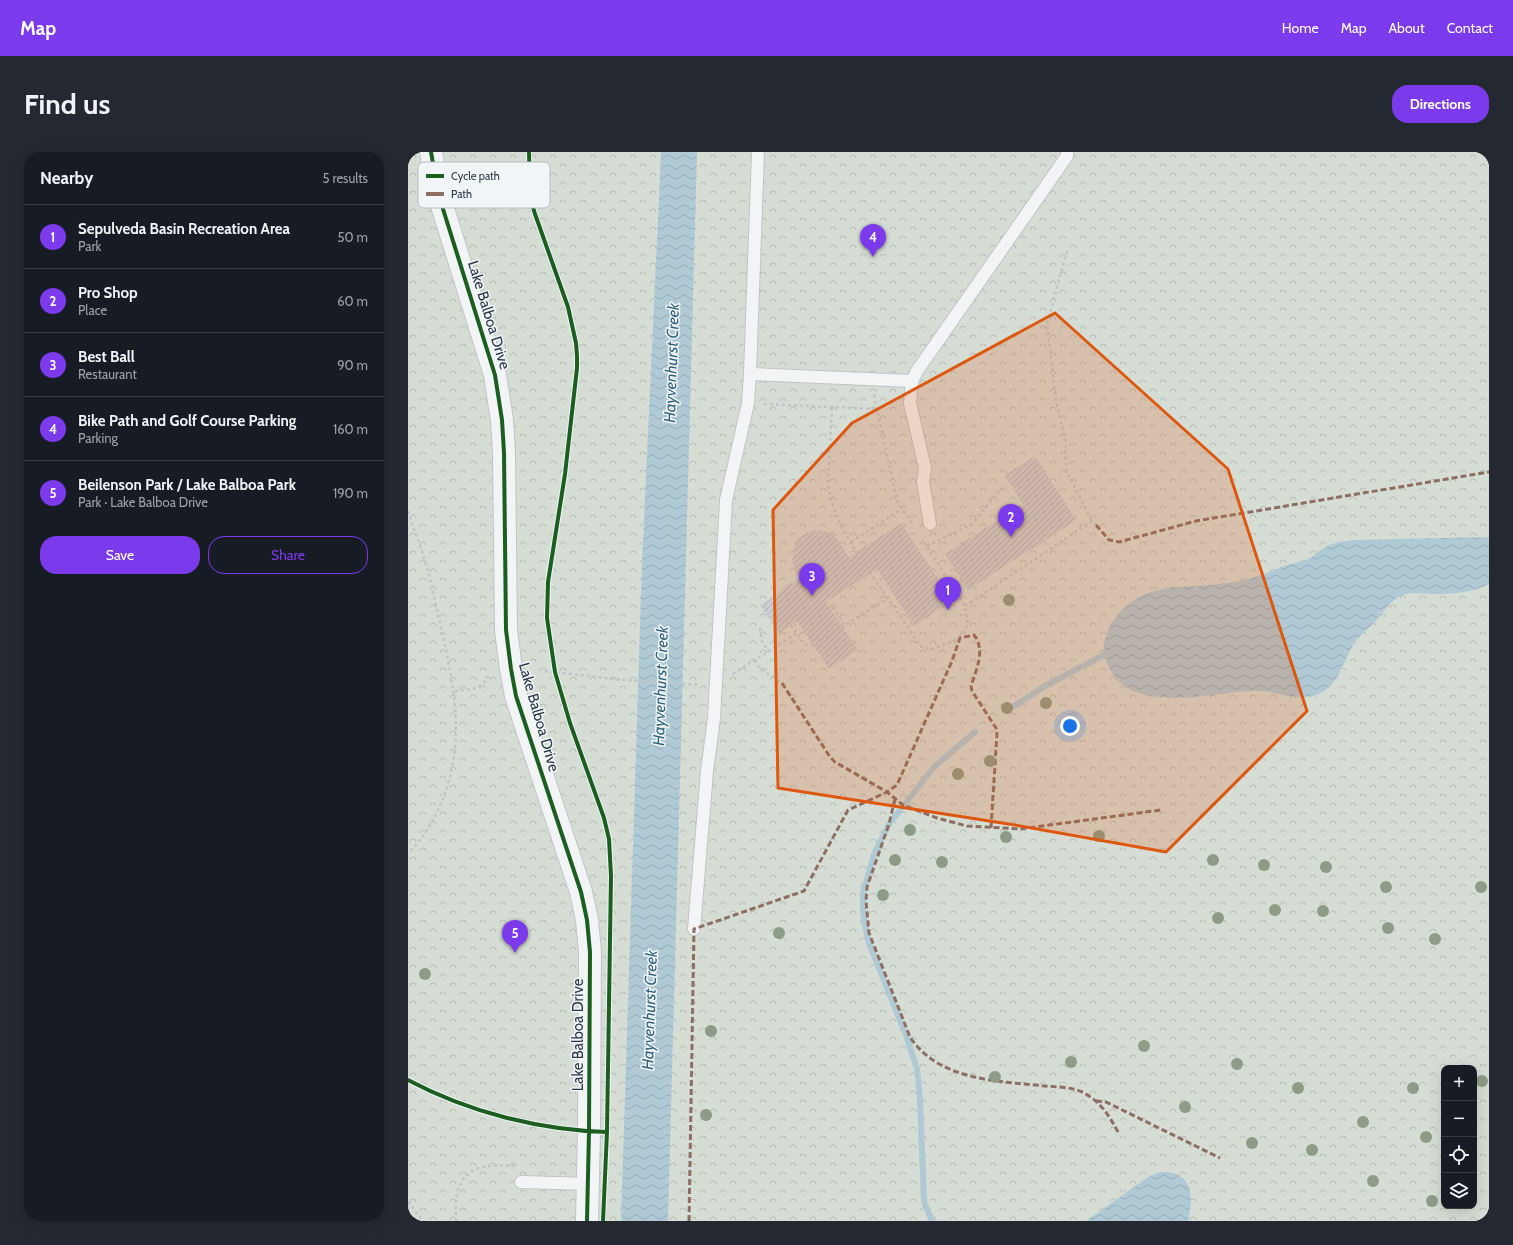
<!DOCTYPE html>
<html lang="en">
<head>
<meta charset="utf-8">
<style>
  body { margin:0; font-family:Cabin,sans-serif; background:#242831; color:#f1f3f6 }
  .controls { position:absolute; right:12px; bottom:12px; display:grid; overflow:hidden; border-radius:8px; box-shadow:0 4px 16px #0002 }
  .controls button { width:36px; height:36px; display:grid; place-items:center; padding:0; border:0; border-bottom:1px solid #363941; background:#171b24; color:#f1f3f6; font:20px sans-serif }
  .you { position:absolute; left:662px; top:574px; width:14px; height:14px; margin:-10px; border:3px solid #fff; border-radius:50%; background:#1a73e8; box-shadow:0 0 0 6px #1a73e833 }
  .badge { display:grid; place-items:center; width:26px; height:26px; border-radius:50%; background:#7c3aed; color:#fff; font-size:13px; font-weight:700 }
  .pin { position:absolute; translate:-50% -33px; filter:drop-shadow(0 1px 2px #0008) }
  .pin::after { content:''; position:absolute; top:21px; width:14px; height:12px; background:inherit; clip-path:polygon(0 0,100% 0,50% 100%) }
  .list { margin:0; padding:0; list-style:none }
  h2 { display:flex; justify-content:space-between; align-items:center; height:52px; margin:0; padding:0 16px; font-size:17px }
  h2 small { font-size:13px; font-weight:400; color:#9ea1a6 }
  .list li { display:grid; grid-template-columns:26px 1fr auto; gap:12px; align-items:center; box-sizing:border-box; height:64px; padding:0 16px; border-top:1px solid #363941 }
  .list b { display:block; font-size:15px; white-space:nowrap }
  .list p { margin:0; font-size:13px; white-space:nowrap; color:#9ea1a6 }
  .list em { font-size:13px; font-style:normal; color:#9ea1a6 }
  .actions { display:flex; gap:8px; padding:12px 16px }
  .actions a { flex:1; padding:9px 0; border:1px solid #7c3aed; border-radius:16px; text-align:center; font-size:14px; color:#7c3aed }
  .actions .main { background:#7c3aed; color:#fff }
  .icon { flex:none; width:22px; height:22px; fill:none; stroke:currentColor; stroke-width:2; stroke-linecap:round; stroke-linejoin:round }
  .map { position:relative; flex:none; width:1081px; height:1069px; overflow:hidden; border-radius:16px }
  header { display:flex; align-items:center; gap:24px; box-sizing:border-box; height:56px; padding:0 20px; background:#7c3aed; color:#fff }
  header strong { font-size:19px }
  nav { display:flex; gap:22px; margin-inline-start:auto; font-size:14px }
  .intro { display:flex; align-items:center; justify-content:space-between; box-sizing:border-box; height:96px; padding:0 24px }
  h1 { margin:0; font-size:28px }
  .button { padding:10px 18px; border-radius:16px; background:#7c3aed; color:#fff; font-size:14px; font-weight:700 }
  main { display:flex; gap:24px; padding:0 24px }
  aside { flex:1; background:#171b24; border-radius:16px; box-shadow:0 4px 16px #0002 }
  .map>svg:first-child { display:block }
</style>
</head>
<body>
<header>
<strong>Map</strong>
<nav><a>Home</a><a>Map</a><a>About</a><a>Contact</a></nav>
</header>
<div class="intro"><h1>Find us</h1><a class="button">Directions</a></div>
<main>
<aside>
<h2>Nearby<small>5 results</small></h2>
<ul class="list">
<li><span class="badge">1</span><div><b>Sepulveda Basin Recreation Area</b><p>Park</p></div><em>50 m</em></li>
<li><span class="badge">2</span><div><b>Pro Shop</b><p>Place</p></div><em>60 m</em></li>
<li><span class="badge">3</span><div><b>Best Ball</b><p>Restaurant</p></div><em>90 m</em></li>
<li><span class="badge">4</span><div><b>Bike Path and Golf Course Parking</b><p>Parking</p></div><em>160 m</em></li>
<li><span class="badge">5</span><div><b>Beilenson Park / Lake Balboa Park</b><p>Park · Lake Balboa Drive</p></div><em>190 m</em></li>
</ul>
<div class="actions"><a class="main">Save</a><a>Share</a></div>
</aside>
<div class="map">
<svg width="1081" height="1069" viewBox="0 0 1081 1069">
  <defs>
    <pattern id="park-crowns" width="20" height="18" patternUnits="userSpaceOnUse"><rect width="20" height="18" fill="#d6ddd4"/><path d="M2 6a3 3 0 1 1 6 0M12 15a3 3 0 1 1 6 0" fill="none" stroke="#b8beb7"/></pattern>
    <pattern id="water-waves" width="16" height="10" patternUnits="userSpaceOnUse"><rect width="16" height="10" fill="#b0cad5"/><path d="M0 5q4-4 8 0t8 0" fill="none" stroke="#97aeb8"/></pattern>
    <pattern id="building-hatch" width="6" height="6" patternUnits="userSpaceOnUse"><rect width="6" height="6" fill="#cccfd1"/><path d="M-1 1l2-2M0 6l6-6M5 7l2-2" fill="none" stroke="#afb2b5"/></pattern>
  </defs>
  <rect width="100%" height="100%" fill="#e3e6e9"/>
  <!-- park -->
  <path fill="url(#park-crowns)" fill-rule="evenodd" d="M0 0H1081V1069H0ZM1036 916H1066V1054H1036Z"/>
  <!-- water -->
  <path fill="url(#water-waves)" d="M253 0H289L260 1069H213L234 412Z
    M1078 385 1081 386V432C1068 439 1052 441 1037 442 1023 443 1001 437 989 446 980 453 973 462 966 471 960 477 952 483 947 490 935 509 930 538 905 544 893 546 882 545 871 542 865 541 859 539 852 539 803 538 717 569 697 506 692 488 704 467 717 455 742 433 767 436 799 433 815 432 832 430 847 425 858 422 868 417 879 413 887 411 897 409 904 405 908 402 912 398 916 396 925 390 935 390 945 388Z
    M752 1020C756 1020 761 1020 765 1021 787 1027 784 1052 780 1069H678L740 1025Z"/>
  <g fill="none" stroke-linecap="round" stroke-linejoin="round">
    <!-- stream -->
    <path stroke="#b0cad5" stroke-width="6" d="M600 558 637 534 696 503
      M524 1069 516 1050 512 945 509 917 498 883 460 789 455 760V741L466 702 481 672 526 615 567 580"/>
  </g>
  <!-- building -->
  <path fill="url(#building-hatch)" d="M627 304 668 368 560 438 537 402 615 352 596 323Z
    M493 371 545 449 506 474 469 417 418 450 450 498 421 517 389 469 371 481 352 453 375 438 374 436 383 430 384 432 394 425 392 422 390 424 384 415 386 413 384 409 388 387 405 377 425 381 441 405Z"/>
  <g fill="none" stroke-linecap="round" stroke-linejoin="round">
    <defs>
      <path id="lane" d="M350 0 342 222 504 229
        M522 372 515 330 517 316 502 251 504 229 509 219 659 4V0
        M286 777 299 619 306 566 318 348 340 251 342 222
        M113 1030 180 1032"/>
      <path id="street" d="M23 0 30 41 87 223 94 268 96 301 98 478 103 517 108 544 173 740 179 768 182 800 181 979 179 1069"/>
    </defs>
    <!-- lane casing -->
    <use href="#lane" stroke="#c1c4c7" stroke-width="14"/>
    <!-- street casing -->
    <use href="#street" stroke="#c1c4c7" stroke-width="24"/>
    <!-- path -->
    <path stroke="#c1c5c8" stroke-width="2.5" stroke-dasharray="3 3" stroke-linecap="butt" d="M659 99 639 172 648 248 658 292 657 302 659 320 684 369
      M466 243 489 349 505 373
      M356 252 469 257
      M424 256 420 330C424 371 453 407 476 441 489 458 500 476 512 494L522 498 552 486 560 472 557 454 514 387
      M0 359C7 380 15 401 21 423 25 440 29 458 33 476 48 539 59 601 28 662 21 676 12 690 0 701
      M443 390 494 357
      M519 394 563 373 592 338 598 334
      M557 454 684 369 688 373
      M425 455 436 473
      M383 473 396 492 405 494 480 446
      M352 476 354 489 360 500
      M347 508 352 517 374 531
      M137 519 216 528 292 533
      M325 522 389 481
      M47 539C63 537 75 539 81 521
      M0 1009V1008
      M0 1050 15 1069
      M48 1069C48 1060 47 1050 49 1041 57 1011 82 1013 107 1014"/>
    <!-- lane -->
    <use href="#lane" stroke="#f3f4f5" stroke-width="12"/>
    <!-- street -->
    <use href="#street" stroke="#f3f4f5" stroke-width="22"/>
    <!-- quiet -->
    <path stroke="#8d6e63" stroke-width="3" stroke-dasharray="6 3" stroke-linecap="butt" d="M688 373 701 388 711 390 788 369 1081 320
      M374 531 422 605 427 610 479 640 495 653 529 666 559 674 612 677 753 658
      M487 647 481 672 459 735 458 749 461 781 502 885C531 929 590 929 637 934 650 935 665 935 676 941 694 951 702 965 711 982
      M688 949 698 950 812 1006
      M281 1069 286 777 396 739 440 658 479 640 489 633 544 509 552 486 566 483C578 498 568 518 563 534L564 539 588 576 589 581 583 676"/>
    <defs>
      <path id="cycleway" d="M23 0 30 41 87 223 94 268 96 301 98 478 103 517 108 544 173 740 179 768 182 800 181 979 179 1069
        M121 0 122 45 127 62 160 155 168 191 169 204V216L157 322 140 430 139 466 147 520 162 571 196 666 201 687 203 724 199 980 195 1069
        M0 928C60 960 131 978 199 980"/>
    </defs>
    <!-- cycleway casing -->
    <use href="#cycleway" stroke="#f1f5f8" stroke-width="6"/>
    <!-- cycleway -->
    <use href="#cycleway" stroke="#1b5e20" stroke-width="4"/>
  </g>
  <!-- trees -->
  <g fill="#8d9c86">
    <circle cx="601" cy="448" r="6"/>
    <circle cx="638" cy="551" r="6"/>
    <circle cx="599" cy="556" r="6"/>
    <circle cx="582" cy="609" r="6"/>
    <circle cx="550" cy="622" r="6"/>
    <circle cx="502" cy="678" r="6"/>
    <circle cx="691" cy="684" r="6"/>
    <circle cx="598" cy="685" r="6"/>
    <circle cx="487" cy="708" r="6"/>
    <circle cx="805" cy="708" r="6"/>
    <circle cx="534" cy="710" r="6"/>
    <circle cx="856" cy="713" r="6"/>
    <circle cx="918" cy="715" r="6"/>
    <circle cx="978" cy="735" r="6"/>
    <circle cx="1073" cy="735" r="6"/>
    <circle cx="475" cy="743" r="6"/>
    <circle cx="867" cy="758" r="6"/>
    <circle cx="915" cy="759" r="6"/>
    <circle cx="810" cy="766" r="6"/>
    <circle cx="980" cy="776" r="6"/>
    <circle cx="371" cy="781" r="6"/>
    <circle cx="1027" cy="787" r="6"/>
    <circle cx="17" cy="822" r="6"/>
    <circle cx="303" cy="879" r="6"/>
    <circle cx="736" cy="894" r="6"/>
    <circle cx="663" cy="910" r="6"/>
    <circle cx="829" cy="912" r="6"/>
    <circle cx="587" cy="925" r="6"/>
    <circle cx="1074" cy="929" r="6"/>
    <circle cx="890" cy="936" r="6"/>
    <circle cx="1005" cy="936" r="6"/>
    <circle cx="777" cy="955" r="6"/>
    <circle cx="298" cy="963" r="6"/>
    <circle cx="955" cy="970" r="6"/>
    <circle cx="1018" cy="985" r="6"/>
    <circle cx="844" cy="991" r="6"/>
    <circle cx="904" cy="998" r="6"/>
    <circle cx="965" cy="1029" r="6"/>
    <circle cx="1024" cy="1049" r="6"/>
  </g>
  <!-- marked area -->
  <path fill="#de570f" fill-opacity="0.2" stroke="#de570f" stroke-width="3" stroke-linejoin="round" d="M647 161 820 317 899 559 758 700 607 673 370 636 365 358 444 271Z"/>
  <g text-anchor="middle" stroke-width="3" stroke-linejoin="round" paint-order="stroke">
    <!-- street labels -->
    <g font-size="15" fill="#283944" stroke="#f1f5f8">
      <text transform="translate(81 163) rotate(73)" y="5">Lake Balboa Drive</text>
      <text transform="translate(131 565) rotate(74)" y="5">Lake Balboa Drive</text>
      <text transform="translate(170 883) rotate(-90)" y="5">Lake Balboa Drive</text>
    </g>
    <!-- water labels -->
    <g font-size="16" font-style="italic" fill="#2f627b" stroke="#f1f5f8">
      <text transform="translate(263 211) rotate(-88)" y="6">Hayvenhurst Creek</text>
      <text transform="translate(252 534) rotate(-88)" y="6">Hayvenhurst Creek</text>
      <text transform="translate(241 858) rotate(-88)" y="6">Hayvenhurst Creek</text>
    </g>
  </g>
  <!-- legend -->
  <rect x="10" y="10" width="132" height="46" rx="6" fill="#f1f5f8" stroke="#b5bdc2" stroke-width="1"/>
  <rect x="18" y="22" width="18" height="4" fill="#1b5e20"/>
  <rect x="18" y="40" width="18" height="4" fill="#8d6e63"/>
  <g font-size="11" fill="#283944">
    <text x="43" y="28">Cycle path</text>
    <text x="43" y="46">Path</text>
  </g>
</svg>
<div class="controls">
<button>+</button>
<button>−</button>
<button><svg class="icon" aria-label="locate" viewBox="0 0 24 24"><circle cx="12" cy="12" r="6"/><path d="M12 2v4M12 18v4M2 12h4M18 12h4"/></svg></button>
<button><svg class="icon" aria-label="layers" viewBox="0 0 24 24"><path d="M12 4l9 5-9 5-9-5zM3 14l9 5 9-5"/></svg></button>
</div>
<div class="you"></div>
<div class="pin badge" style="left:540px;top:458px">1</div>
<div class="pin badge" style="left:603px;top:385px">2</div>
<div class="pin badge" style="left:404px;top:444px">3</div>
<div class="pin badge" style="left:465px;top:105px">4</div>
<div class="pin badge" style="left:107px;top:801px">5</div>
</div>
</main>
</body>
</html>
